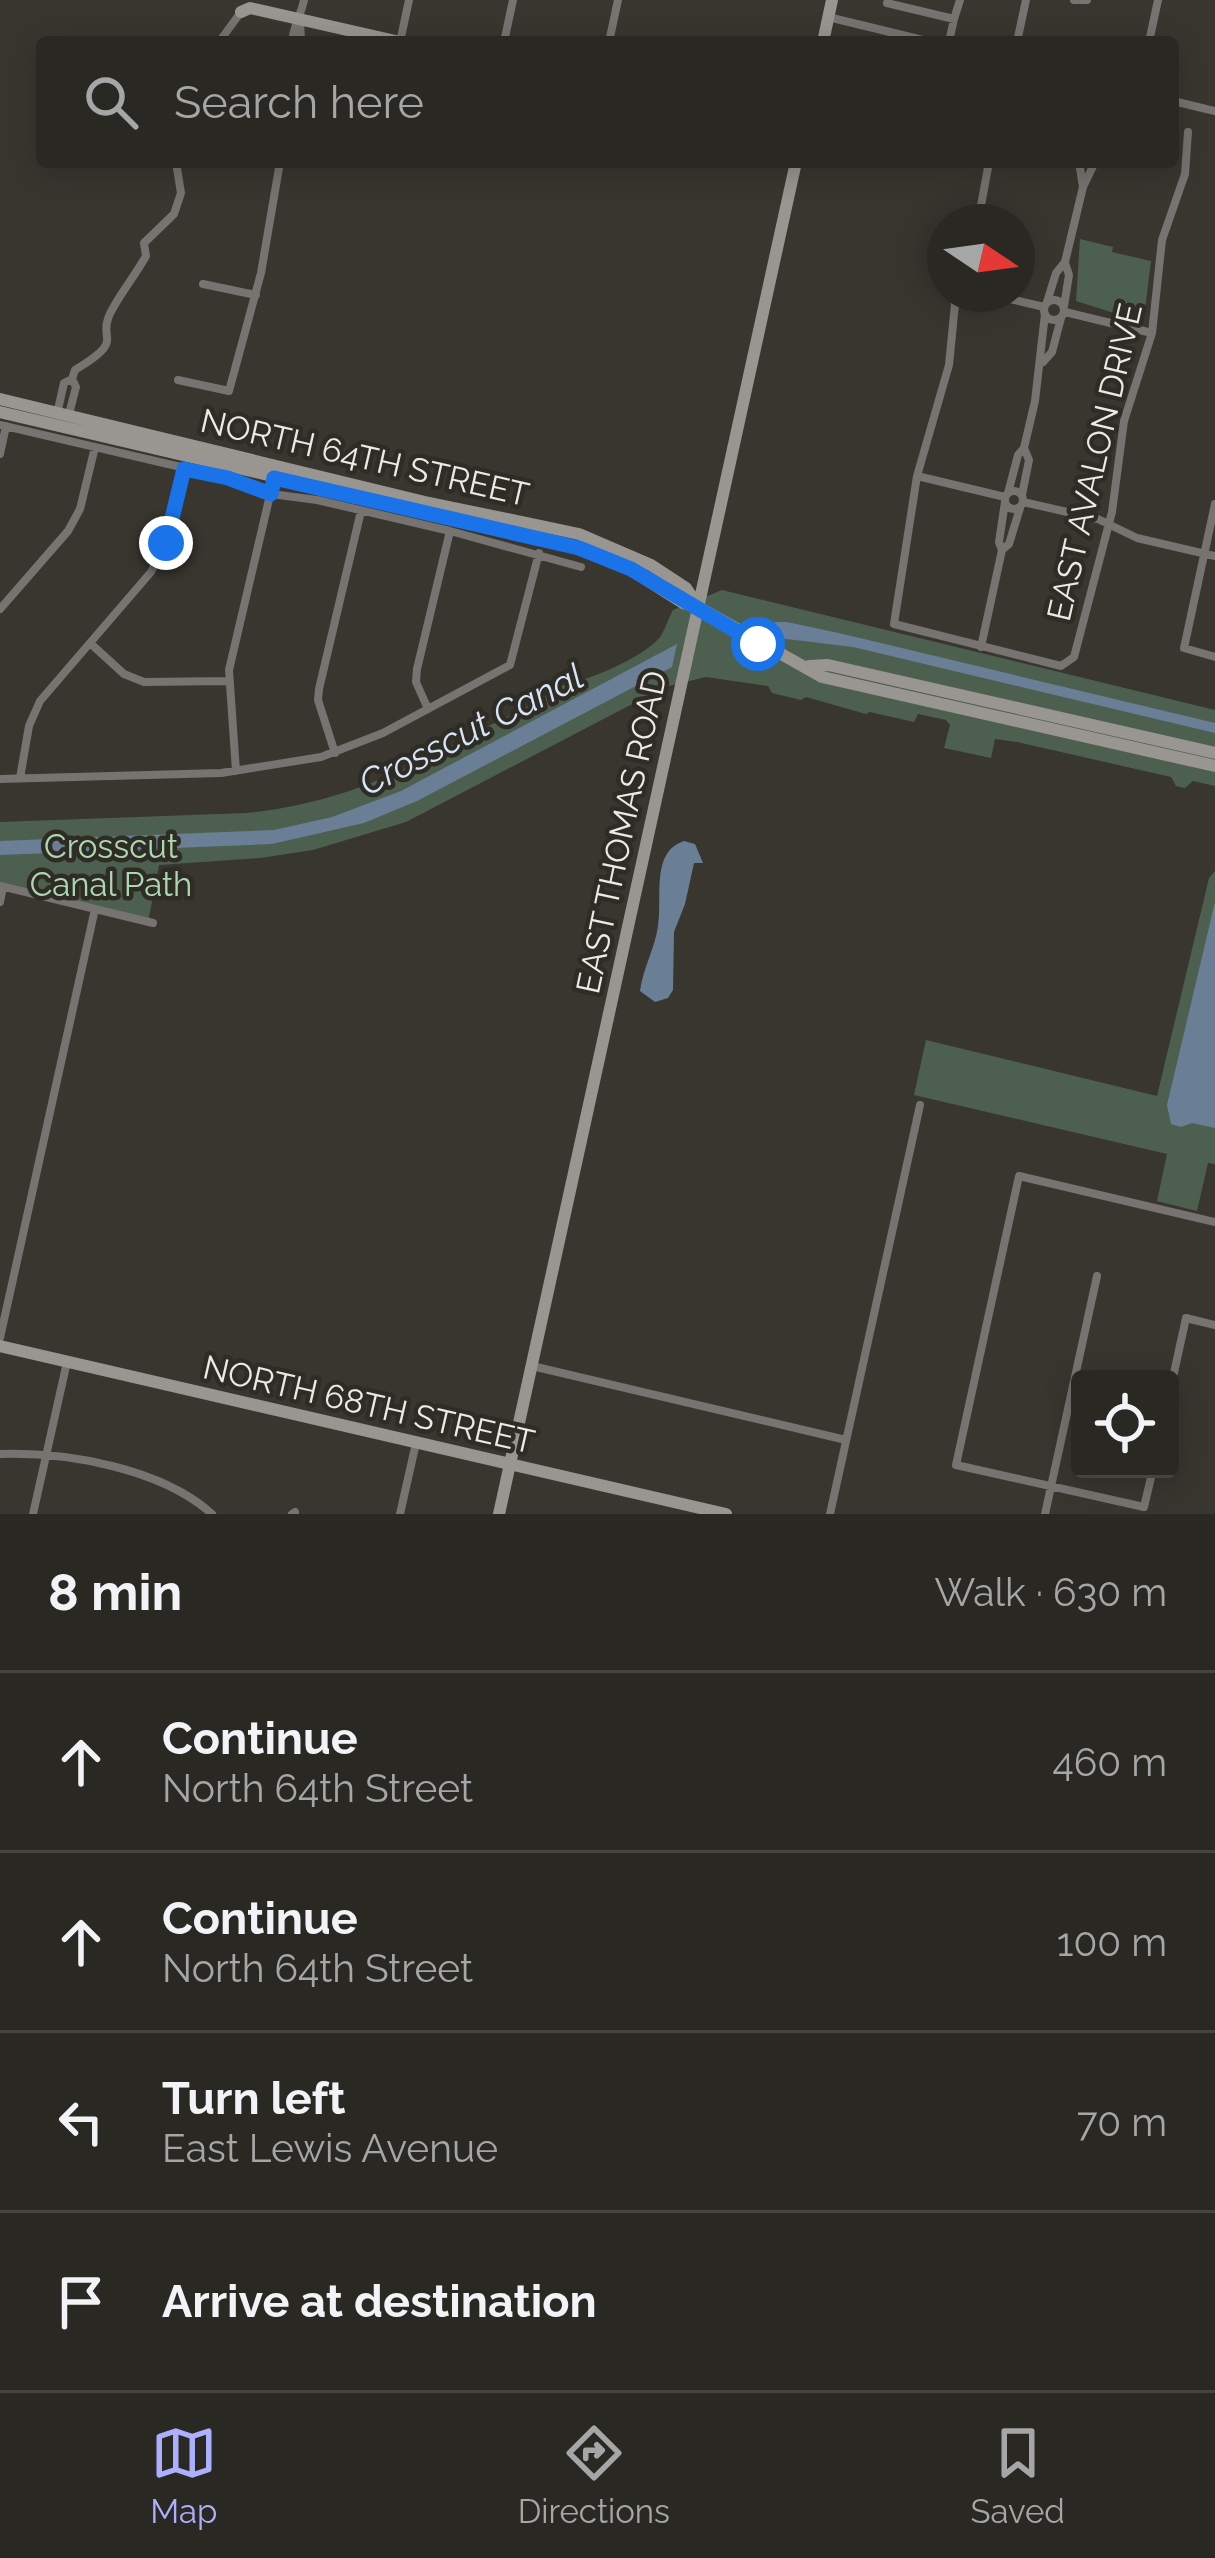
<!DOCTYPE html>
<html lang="en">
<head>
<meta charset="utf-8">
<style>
  body { margin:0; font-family:Raleway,sans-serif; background:#32302b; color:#f1f3f6 }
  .controls { position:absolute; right:36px; bottom:36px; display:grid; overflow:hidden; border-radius:12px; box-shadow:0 6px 30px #0003 }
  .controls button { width:108px; height:108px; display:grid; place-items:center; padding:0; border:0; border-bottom:3px solid #464441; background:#2a2823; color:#f1f3f6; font:60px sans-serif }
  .compass { position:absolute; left:927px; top:204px; width:108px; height:108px; border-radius:50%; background:#2a2823; box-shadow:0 6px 30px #0003; rotate:103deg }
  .stop { position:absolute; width:36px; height:36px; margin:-27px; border:9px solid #1a73e8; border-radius:50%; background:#fff }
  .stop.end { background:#1a73e8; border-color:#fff; box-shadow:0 3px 12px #0008 }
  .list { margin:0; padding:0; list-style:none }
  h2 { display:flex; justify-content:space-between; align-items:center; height:156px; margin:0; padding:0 48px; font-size:51px }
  h2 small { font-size:39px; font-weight:400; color:#a5a6a6 }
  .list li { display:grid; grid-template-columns:78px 1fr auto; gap:36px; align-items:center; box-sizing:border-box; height:180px; padding:0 48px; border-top:3px solid #464441 }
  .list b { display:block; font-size:45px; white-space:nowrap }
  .list p { margin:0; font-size:39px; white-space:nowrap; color:#a5a6a6 }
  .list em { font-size:39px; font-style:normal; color:#a5a6a6 }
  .icon { flex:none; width:66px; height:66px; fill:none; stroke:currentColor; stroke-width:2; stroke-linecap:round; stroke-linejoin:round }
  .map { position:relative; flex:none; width:1215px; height:1514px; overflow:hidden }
  .search { position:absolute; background:#2a2823; box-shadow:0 6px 30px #0003; left:36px; right:36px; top:36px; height:132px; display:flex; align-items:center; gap:30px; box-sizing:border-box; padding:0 42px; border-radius:12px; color:#a5a6a6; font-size:45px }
  .sheet { height:876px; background:#2a2823 }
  nav { display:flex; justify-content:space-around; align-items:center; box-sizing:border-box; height:168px; border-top:3px solid #464441; background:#2a2823; font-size:33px; color:#a5a6a6 }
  nav a { display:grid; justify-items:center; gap:6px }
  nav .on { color:#acaffb }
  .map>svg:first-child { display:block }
</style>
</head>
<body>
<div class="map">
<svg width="1215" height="1514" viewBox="0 0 1215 1514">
  <rect width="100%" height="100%" fill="#38362f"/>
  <!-- green -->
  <path fill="#4d5f4f" d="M1080 239 1113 247 1112 252 1151 261 1144 318 1133 319 1076 301Z
    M722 590 1215 710V786L1193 781 1185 788 1176 786 1171 777 1017 742 995 739 991 758 944 748 950 725 946 720 918 714 914 722 870 712 866 714 806 697 801 700 772 693 768 686 706 677 665 687 406 822 313 850 260 858 159 865 149 917 153 923 0 886V822L246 813C339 804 405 771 485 728 510 715 537 703 560 686 585 682 643 658 660 637 665 630 668 619 673 610Z
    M1215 871V1164L1208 1163 1197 1211 1157 1201 1167 1154 914 1095 926 1040 1157 1096 1209 878Z"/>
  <!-- water -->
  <path fill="#6a7f95" d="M750 622H787L843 634 1215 723V733L853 647 778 638Z
    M677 644 672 667 417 801 364 823 272 844 0 855V841L274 830 332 817 401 791Z
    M684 841 695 844 703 863H694L685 904 674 932 673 990 668 998 655 1002 640 991C643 968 655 948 658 926 663 899 650 852 684 841Z
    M1215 902V1128L1192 1123 1181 1127 1171 1124 1167 1105Z"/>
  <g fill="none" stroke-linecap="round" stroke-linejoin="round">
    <!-- street -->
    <path stroke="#767370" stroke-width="8" d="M1074 0H1087
      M887 3 954 19 960 0
      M828 17 931 42
      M300 20 301 42
      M219 42 241 12
      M292 42C293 27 301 15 304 0
      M400 42 409 0
      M504 42 513 0
      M609 42 618 0
      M949 42 954 19
      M1017 42 1026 0
      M1149 42 1158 0
      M1173 101 1215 111
      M1079 162 1083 187
      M978 222 989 162
      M203 284 256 295
      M956 294 949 365 917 476 894 624 1061 666 1074 657 1112 512 1124 421 1152 333 1162 240 1185 174 1188 132
      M989 294 1044 307
      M1044 310a10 10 0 1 1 20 0a10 10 0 1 1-20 0Z
      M1047 302 1056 273 1065 262 1083 187 1095 162
      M1064 306 1069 275 1065 263
      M1065 312 1152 333
      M1043 362 1052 352 1061 318
      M178 380 229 391 261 273 280 162
      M57 414 64 383 72 379
      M69 414 76 387 72 379 75 370C130 337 93 342 113 308 123 290 136 274 146 256L144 243 174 214 181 193 176 162
      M0 425 228 478 271 494 317 500 450 531 581 567
      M0 454 6 426
      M917 476 1005 497
      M1005 500a9 9 0 1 1 18 0a9 9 0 1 1-18 0Z
      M1008 493 1018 455 1024 448 1035 401 1045 314
      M1022 495 1029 460 1024 448
      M1023 502 1098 519 1137 538 1215 556
      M1215 504 1184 648 1215 657
      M1002 550 1009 544 1020 508
      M0 609 68 531 80 509 95 447
      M90 643 124 674 144 682 228 681
      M981 647 1002 550 999 542 1005 502
      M428 709 416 682 417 669 450 531
      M335 753 318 700 319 689 361 511
      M236 771 229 670 274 478
      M20 778 29 726 40 701 151 572 166 543 184 469
      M0 779 221 773 321 757 383 733 510 665 539 553
      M0 886 153 923
      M0 902 3 887
      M0 1338 95 909
      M532 1366 846 1440
      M1170 1391 1186 1318 1215 1325
      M0 1454C67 1452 161 1468 212 1514
      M1153 1469 1144 1507 956 1465 1019 1176 1215 1222
      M33 1514 67 1362
      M292 1514 295 1512
      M400 1514 416 1443
      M830 1514 920 1105
      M1045 1514 1097 1276"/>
    <!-- secondary -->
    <path stroke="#999590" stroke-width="12" d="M241 12 250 8 400 42
      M823 42 832 0
      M0 399 425 502 579 534 651 565 686 588 698 606
      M0 412 579 548 631 570 683 603 698 607 822 677 1215 766
      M809 666 828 665 1215 753
      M0 1346 726 1514
      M499 1514 796 162"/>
  </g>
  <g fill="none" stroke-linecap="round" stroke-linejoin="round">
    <!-- route -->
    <path stroke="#1a73e8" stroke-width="15" d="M166 543 184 469 228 478 271 494 274 478 579 548 631 569 758 644"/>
  </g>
  <g text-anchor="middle" stroke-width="9" stroke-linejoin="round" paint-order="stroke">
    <!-- street labels -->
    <g font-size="33" fill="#eceae6" stroke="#2e2c25">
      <text transform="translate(365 457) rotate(13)" y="12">NORTH 64TH STREET</text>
      <text transform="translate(1094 462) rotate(-77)" y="12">EAST AVALON DRIVE</text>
      <text transform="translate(621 832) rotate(-78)" y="12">EAST THOMAS ROAD</text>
      <text transform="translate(369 1404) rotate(13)" y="12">NORTH 68TH STREET</text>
    </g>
    <!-- park labels -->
    <g font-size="33" fill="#acd8b1" stroke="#2e2c25">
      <text x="111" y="858">Crosscut<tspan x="111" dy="38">Canal Path</tspan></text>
    </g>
    <!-- water labels -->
    <g font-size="36" font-style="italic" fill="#d6e6f7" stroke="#2e2c25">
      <text transform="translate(471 729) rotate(-27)" y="13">Crosscut Canal</text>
    </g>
  </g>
</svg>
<div class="controls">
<button><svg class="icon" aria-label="locate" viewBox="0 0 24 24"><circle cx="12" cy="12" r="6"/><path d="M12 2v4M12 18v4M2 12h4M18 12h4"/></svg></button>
</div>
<svg class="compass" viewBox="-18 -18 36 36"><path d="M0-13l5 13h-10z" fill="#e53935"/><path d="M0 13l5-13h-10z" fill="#a5a6a6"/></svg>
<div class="stop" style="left:758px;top:644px"></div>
<div class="stop end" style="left:166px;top:543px"></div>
<div class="search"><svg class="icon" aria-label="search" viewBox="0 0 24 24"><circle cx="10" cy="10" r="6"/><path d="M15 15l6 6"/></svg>Search here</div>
</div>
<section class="sheet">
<h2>8 min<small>Walk · 630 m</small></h2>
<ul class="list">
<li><svg class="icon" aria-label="ahead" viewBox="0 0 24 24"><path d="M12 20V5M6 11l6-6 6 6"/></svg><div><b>Continue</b><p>North 64th Street</p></div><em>460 m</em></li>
<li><svg class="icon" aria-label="ahead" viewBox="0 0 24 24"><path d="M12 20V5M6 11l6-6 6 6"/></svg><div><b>Continue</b><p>North 64th Street</p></div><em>100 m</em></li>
<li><svg class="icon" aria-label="left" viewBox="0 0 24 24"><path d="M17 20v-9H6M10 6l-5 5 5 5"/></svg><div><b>Turn left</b><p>East Lewis Avenue</p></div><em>70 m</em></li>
<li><svg class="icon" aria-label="arrive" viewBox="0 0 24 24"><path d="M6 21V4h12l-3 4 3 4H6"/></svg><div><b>Arrive at destination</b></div></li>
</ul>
</section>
<nav>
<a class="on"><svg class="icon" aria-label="map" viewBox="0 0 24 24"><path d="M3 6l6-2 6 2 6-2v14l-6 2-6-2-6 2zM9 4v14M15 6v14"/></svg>Map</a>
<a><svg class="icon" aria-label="directions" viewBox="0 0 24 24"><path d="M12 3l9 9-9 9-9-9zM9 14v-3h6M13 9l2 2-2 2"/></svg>Directions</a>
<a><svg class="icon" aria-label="saved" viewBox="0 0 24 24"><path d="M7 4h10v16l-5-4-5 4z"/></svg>Saved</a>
</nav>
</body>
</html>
